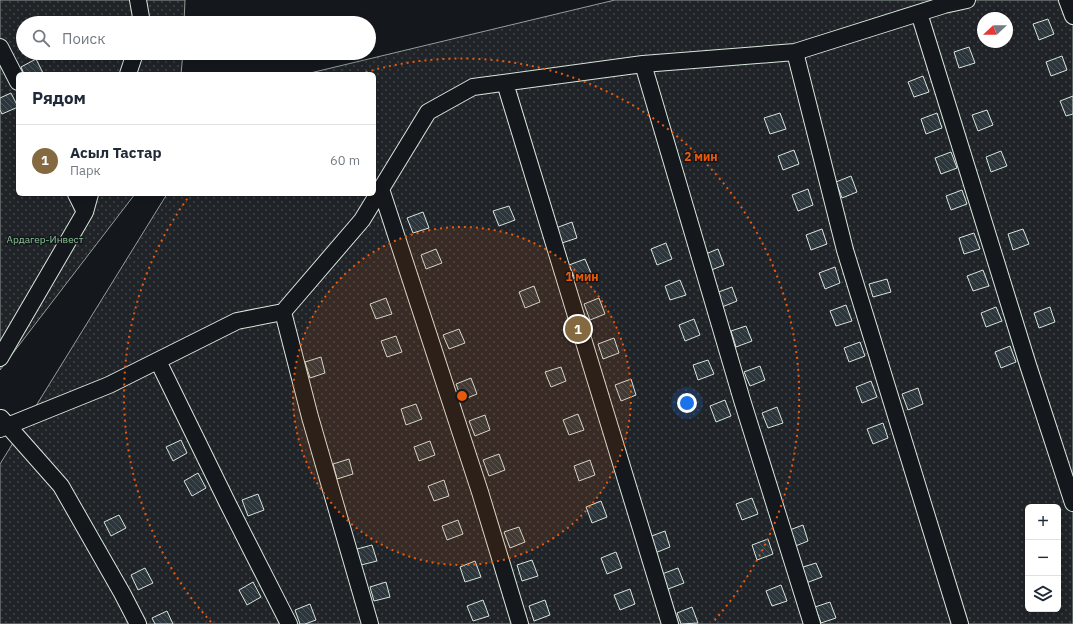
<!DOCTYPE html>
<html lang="ru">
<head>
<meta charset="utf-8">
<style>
  body { margin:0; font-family:"IBM Plex Sans",sans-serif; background:#f6f6f7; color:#1f2937 }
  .controls { position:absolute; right:12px; bottom:12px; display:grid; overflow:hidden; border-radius:6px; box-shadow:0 2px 6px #0003 }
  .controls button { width:36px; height:36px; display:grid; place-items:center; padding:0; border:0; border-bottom:1px solid #e0e1e3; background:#fff; color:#1f2937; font:20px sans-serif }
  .compass { position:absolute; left:977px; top:12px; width:36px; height:36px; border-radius:50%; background:#fff; box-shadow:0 2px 6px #0003; rotate:248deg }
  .you { position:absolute; left:687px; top:403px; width:14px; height:14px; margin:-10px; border:3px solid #fff; border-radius:50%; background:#1a73e8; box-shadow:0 0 0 6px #1a73e833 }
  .badge { display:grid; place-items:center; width:26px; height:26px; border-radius:50%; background:#846941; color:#fff; font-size:13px; font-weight:700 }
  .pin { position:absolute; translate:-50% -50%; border:2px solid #fff; box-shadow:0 1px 4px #0006 }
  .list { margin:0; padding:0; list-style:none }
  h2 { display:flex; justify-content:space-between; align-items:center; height:52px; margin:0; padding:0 16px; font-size:17px }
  h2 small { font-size:13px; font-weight:400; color:#747a83 }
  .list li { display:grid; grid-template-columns:26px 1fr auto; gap:12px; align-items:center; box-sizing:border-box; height:72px; padding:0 16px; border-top:1px solid #e0e1e3 }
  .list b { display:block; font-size:15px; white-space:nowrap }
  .list p { margin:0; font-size:13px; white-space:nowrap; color:#747a83 }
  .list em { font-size:13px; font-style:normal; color:#747a83 }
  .icon { flex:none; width:22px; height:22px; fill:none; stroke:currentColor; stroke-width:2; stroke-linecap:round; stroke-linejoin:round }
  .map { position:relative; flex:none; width:1073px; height:624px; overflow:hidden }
  .search { position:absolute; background:#fff; box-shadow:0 2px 6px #0003; left:16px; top:16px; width:360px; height:44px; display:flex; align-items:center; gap:10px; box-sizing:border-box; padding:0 14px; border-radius:22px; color:#747a83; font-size:15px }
  .panel { position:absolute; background:#fff; box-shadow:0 2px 6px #0003; left:16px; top:72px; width:360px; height:124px; border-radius:6px }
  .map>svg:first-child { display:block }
</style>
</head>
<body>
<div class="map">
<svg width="1073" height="624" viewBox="0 0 1073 624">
  <defs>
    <pattern id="garden-dots" width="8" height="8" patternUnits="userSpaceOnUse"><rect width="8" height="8" fill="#202428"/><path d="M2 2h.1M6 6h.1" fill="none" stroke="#404447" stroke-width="1.8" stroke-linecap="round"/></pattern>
    <pattern id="building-back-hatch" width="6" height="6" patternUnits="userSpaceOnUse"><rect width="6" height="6" fill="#2c363c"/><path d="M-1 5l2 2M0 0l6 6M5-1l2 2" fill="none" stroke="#4a5358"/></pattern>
  </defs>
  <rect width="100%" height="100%" fill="#14181c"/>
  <!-- garden -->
  <path fill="url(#garden-dots)" stroke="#939e99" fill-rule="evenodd" d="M0 0H185L184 23H23V53H183L181 74H18V194H135L0 370Z
    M615 0H1073V624H0V464L167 194H374V74H306ZM983 18H1007V42H983ZM1028 507H1058V609H1028Z"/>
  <!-- building -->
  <path fill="url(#building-back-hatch)" stroke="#d8e6dc" d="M1048 19 1054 34 1039 40 1033 24Z
    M969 47 975 63 959 68 954 52Z
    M1062 56 1067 70 1051 76 1046 62Z
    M36 59 43 73 24 74 21 67Z
    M923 76 929 92 914 97 908 82Z
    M11 93 18 107 2 114 0 110V98Z
    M1073 96V114L1066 116 1060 101Z
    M987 110 993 125 978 131 972 115Z
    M780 113 786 129 770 134 764 118Z
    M937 113 942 128 926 134 921 119Z
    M794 150 799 164 783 170 778 156Z
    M1001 151 1007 166 991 172 986 157Z
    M951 152 957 168 941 174 935 158Z
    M851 176 857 192 842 198 836 182Z
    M808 189 813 205 798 211 792 195Z
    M962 190 967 204 951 210 946 196Z
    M509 206 515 220 499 226 493 211Z
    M423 212 429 228 413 233 407 218Z
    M572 222 577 238 562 243 556 228Z
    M822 229 827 244 811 250 806 235Z
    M1023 229 1029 244 1013 250 1008 234Z
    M974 233 980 249 964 254 959 238Z
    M666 243 672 259 657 265 651 249Z
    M436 249 442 263 426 269 421 255Z
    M718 249 724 265 709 271 703 255Z
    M585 259 591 273 575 279 569 265Z
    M835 267 840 283 825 289 819 273Z
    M983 270 989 286 973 291 967 276Z
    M887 279 891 292 873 297 869 284Z
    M680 280 686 295 670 300 665 286Z
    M534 286 540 302 525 308 519 292Z
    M732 287 737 301 722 307 716 293Z
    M386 298 392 314 376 319 370 304Z
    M599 298 605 314 590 320 584 304Z
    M846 305 852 321 836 326 830 311Z
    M996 307 1002 321 986 327 981 313Z
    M1050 307 1055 322 1039 328 1034 313Z
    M694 319 700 335 685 341 679 325Z
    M746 326 752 341 736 347 731 331Z
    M459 329 465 343 449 349 443 335Z
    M396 336 402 352 387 357 381 341Z
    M614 338 619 353 603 359 598 344Z
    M860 342 865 356 849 362 844 348Z
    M1010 346 1016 362 1001 368 995 352Z
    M321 357 325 373 310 378 305 362Z
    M708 360 714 374 698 380 693 365Z
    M760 366 765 380 750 386 744 372Z
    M561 367 566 381 551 387 545 372Z
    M471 378 477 394 462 400 456 384Z
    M631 379 636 395 621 401 615 385Z
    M871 381 877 397 862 403 856 387Z
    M918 388 923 404 908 410 902 394Z
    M725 400 731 416 716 422 710 406Z
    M416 404 422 419 406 425 401 409Z
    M777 407 783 423 768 428 762 413Z
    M578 414 584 430 569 435 563 420Z
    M485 415 490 430 475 436 469 421Z
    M883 423 888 438 873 444 867 429Z
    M181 440 187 453 173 461 166 447Z
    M430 441 435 455 419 461 414 447Z
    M499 454 505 470 489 476 483 460Z
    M349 459 353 474 337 479 333 464Z
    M590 460 595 475 579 481 574 466Z
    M198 473 206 488 192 496 184 481Z
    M444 480 449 496 434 501 428 486Z
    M258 494 264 510 248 516 242 500Z
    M752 498 758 514 742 520 736 504Z
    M601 501 607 517 592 523 586 507Z
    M119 515 126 528 111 536 104 522Z
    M458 520 463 534 447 540 442 526Z
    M803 525 808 541 793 547 787 531Z
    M519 527 525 542 510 548 504 532Z
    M665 531 670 547 655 553 649 537Z
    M768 539 773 554 757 560 752 545Z
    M372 545 377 561 361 565 357 549Z
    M616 552 622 568 607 574 601 558Z
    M532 560 538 576 522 581 517 565Z
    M475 561 481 577 465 582 460 567Z
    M816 563 822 577 806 583 800 568Z
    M145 568 153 583 138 590 131 575Z
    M678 568 684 583 668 589 662 574Z
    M253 582 261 597 247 605 239 590Z
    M386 582 390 597 374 601 370 587Z
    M781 585 787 601 772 606 766 591Z
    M630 589 635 604 620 610 614 595Z
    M483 600 489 616 473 621 467 606Z
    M545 600 550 615 534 621 529 606Z
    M830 602 836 618 821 623 815 607Z
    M310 604 316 620 305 624H300L295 610Z
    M692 607 698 623 681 624 677 613Z
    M167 611 173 624H155L152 618Z"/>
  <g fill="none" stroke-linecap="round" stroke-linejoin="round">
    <defs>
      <path id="minor" d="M138 0 142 23
        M1067 0 1073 16
        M919 13 1028 365 1073 503
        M0 47 18 82
        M795 52 845 250 960 624
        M643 64 742 400 812 624
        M128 74 135 53
        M505 83 670 624
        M381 189 480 492 520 624
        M76 194 85 212 90 194
        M0 358 85 212
        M158 361 228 504 289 624
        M1 418 61 486 122 593 138 624
        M0 429 109 385 237 321 283 312
        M370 624 310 417 283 312 362 220 428 112 473 87 643 64 795 52 944 5 967 0"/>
    </defs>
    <!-- minor casing -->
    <use href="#minor" stroke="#d8e6dc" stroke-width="18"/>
    <!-- minor -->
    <use href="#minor" stroke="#14181c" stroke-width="16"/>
  </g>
  <!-- distance rings -->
  <circle cx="462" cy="396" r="169" fill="#e8590c" fill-opacity=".12"/>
  <g fill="none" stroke="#e8590c" stroke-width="2" stroke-dasharray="2 4">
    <circle cx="462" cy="396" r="169"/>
    <path d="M211 622A338 338 0 0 1 190 195M360 74A338 338 0 0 1 713 622"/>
  </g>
  <g text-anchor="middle" stroke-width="3" stroke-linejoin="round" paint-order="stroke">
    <!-- park labels -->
    <g font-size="10" fill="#8ac095" stroke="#14181c">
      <text x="45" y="243">Ардагер-Инвест</text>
    </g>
  </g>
  <circle cx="462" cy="396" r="6" fill="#e8590c" stroke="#14181c" stroke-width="2"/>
  <g font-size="12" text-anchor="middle" font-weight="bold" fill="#e8590c" stroke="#14181c" stroke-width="3" stroke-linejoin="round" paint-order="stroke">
    <text x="701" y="161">2 мин</text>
    <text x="582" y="281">1 мин</text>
  </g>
</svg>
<div class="controls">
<button>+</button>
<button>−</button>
<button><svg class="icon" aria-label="layers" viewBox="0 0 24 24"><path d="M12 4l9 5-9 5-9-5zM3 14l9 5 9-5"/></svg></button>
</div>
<svg class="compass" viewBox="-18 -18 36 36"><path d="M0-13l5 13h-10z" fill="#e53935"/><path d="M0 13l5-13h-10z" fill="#747a83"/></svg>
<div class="you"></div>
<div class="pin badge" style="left:578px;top:329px">1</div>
<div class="search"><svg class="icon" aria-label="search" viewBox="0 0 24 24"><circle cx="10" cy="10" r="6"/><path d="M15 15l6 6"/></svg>Поиск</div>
<section class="panel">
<h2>Рядом<small></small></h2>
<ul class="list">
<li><span class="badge">1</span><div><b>Асыл Тастар</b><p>Парк</p></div><em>60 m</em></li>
</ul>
</section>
</div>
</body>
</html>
